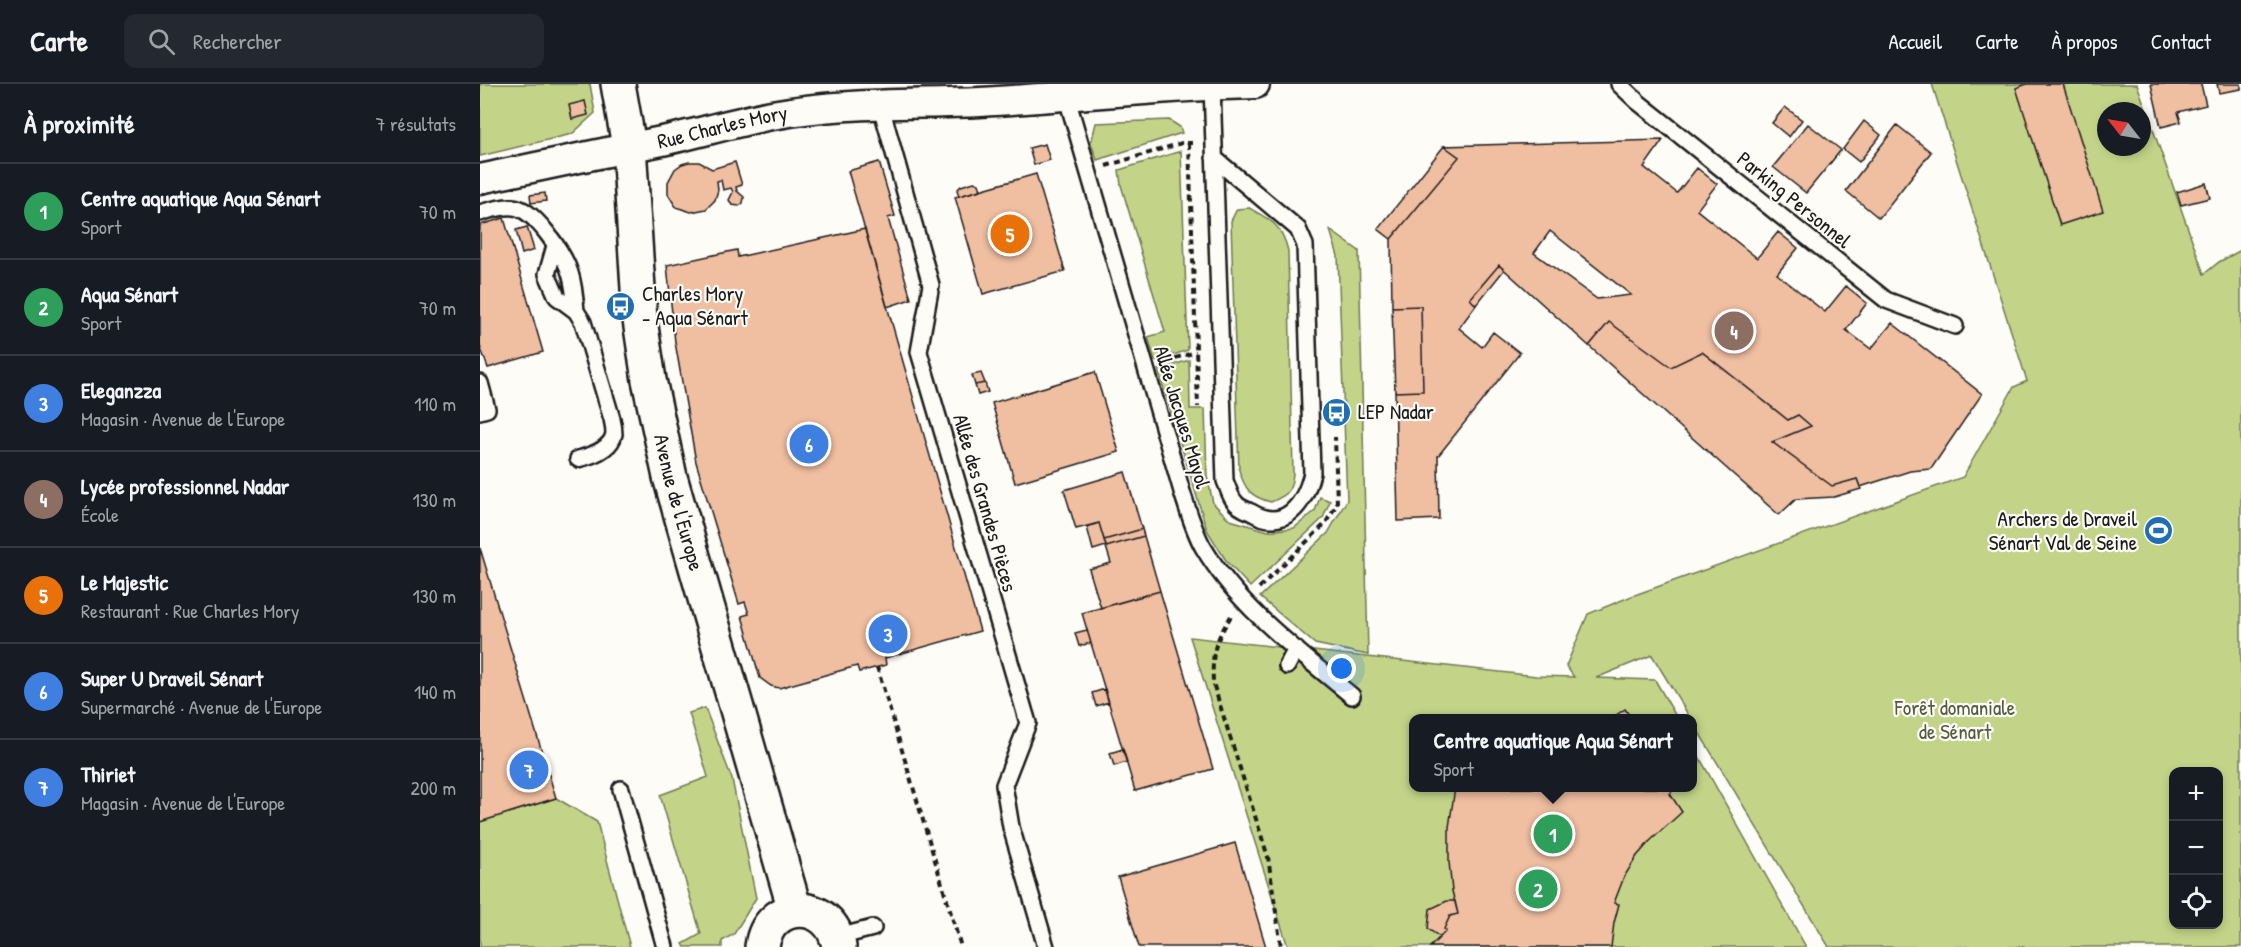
<!DOCTYPE html>
<html lang="fr">
<head>
<meta charset="utf-8">
<style>
  body { margin:0; font-family:"Patrick Hand",sans-serif; background:#242831; color:#f1f3f6 }
  .controls { position:absolute; right:18px; bottom:18px; display:grid; overflow:hidden; border-radius:12px; box-shadow:0 3px 9px #0003 }
  .controls button { width:54px; height:54px; display:grid; place-items:center; padding:0; border:0; border-bottom:2px solid #363941; background:#171b24; color:#f1f3f6; font:30px sans-serif }
  .compass { position:absolute; left:1617px; top:18px; width:54px; height:54px; border-radius:50%; background:#171b24; box-shadow:0 3px 9px #0003; rotate:301deg }
  .you { position:absolute; left:862px; top:585px; width:21px; height:21px; margin:-15px; border:4px solid #fff; border-radius:50%; background:#1a73e8; box-shadow:0 0 0 9px #1a73e833 }
  .badge { display:grid; place-items:center; width:39px; height:39px; border-radius:50%; background:#b45309; color:#fff; font-size:20px; font-weight:700 }
  .pin { position:absolute; translate:-50% -50%; border:3px solid #fff; box-shadow:0 2px 6px #0006 }
  .popup { position:absolute; left:929px; top:630px; width:288px; height:78px; box-sizing:border-box; display:grid; place-content:center; border-radius:12px; background:#171b24; filter:drop-shadow(0 2px 4px #0005); font-size:20px; white-space:nowrap; color:#9ea1a6 }
  .popup b { font-size:22px; color:#f1f3f6 }
  .popup::after { content:''; position:absolute; left:50%; top:100%; margin-left:-12px; border:12px solid transparent; border-top-color:#171b24 }
  .list { margin:0; padding:0; list-style:none }
  h2 { display:flex; justify-content:space-between; align-items:center; height:78px; margin:0; padding:0 24px; font-size:26px }
  h2 small { font-size:20px; font-weight:400; color:#9ea1a6 }
  .list li { display:grid; grid-template-columns:39px 1fr auto; gap:18px; align-items:center; box-sizing:border-box; height:96px; padding:0 24px; border-top:2px solid #363941 }
  .list b { display:block; font-size:22px; white-space:nowrap }
  .list p { margin:0; font-size:20px; white-space:nowrap; color:#9ea1a6 }
  .list em { font-size:20px; font-style:normal; color:#9ea1a6 }
  .icon { flex:none; width:33px; height:33px; fill:none; stroke:currentColor; stroke-width:2; stroke-linecap:round; stroke-linejoin:round }
  .map { position:relative; flex:none; width:1761px; height:863px; overflow:hidden }
  header { display:flex; align-items:center; gap:36px; box-sizing:border-box; height:84px; padding:0 30px; background:#171b24; border-bottom:2px solid #363941 }
  header strong { font-size:28px }
  nav { display:flex; gap:33px; margin-inline-start:auto; font-size:21px }
  .search { width:420px; height:54px; background:#242831; display:flex; align-items:center; gap:15px; box-sizing:border-box; padding:0 21px; border-radius:12px; color:#9ea1a6; font-size:22px }
  main { display:flex }
  aside { flex:1; background:#171b24 }
  .map>svg:first-child { display:block }
</style>
</head>
<body>
<header>
<strong>Carte</strong>
<div class="search"><svg class="icon" aria-label="search" viewBox="0 0 24 24"><circle cx="10" cy="10" r="6"/><path d="M15 15l6 6"/></svg>Rechercher</div>
<nav><a>Accueil</a><a>Carte</a><a>À propos</a><a>Contact</a></nav>
</header>
<main>
<aside>
<h2>À proximité<small>7 résultats</small></h2>
<ul class="list">
<li><span class="badge" style="background:#2e9e5b">1</span><div><b>Centre aquatique Aqua Sénart</b><p>Sport</p></div><em>70 m</em></li>
<li><span class="badge" style="background:#2e9e5b">2</span><div><b>Aqua Sénart</b><p>Sport</p></div><em>70 m</em></li>
<li><span class="badge" style="background:#3f7fe0">3</span><div><b>Eleganzza</b><p>Magasin · Avenue de l'Europe</p></div><em>110 m</em></li>
<li><span class="badge" style="background:#8d6e63">4</span><div><b>Lycée professionnel Nadar</b><p>École</p></div><em>130 m</em></li>
<li><span class="badge" style="background:#e8710a">5</span><div><b>Le Majestic</b><p>Restaurant · Rue Charles Mory</p></div><em>130 m</em></li>
<li><span class="badge" style="background:#3f7fe0">6</span><div><b>Super U Draveil Sénart</b><p>Supermarché · Avenue de l'Europe</p></div><em>140 m</em></li>
<li><span class="badge" style="background:#3f7fe0">7</span><div><b>Thiriet</b><p>Magasin · Avenue de l'Europe</p></div><em>200 m</em></li>
</ul>
</aside>
<div class="map">
<svg width="1761" height="863" viewBox="0 0 1761 863">
  <rect width="100%" height="100%" fill="#fdfcf7"/>
  <filter id="ink" filterUnits="userSpaceOnUse"><feTurbulence type="fractalNoise" baseFrequency=".0167" numOctaves="2"/><feDisplacementMap in="SourceGraphic" scale="12" xChannelSelector="R" yChannelSelector="G"/><feConvolveMatrix kernelMatrix="1 2 1 2 8 2 1 2 1" color-interpolation-filters="sRGB"/></filter>
  <g filter="url(#ink)">
    <!-- green -->
    <path fill="#c3d489" stroke="#707852" stroke-width="1.5" fill-rule="evenodd" d="M0 0H110L115 29 92 50 0 72Z
      M1452 0H1657L1724 190 1739 178 1761 166V863H1349L1172 571 1116 594 1175 596 1197 634H934V704H1212L1213 662 1326 863H808L710 553 1056 592 1094 593 1086 582 1108 530 1152 512 1483 393 1534 303 1547 297ZM1626 27H1662V63H1626ZM1694 688H1738V840H1694Z
      M689 36 700 43 702 49 617 76 611 59 616 39Z
      M701 67 708 266 675 277 668 253 685 248 641 101 639 86Z
      M769 124C791 136 802 141 808 167L813 390C811 409 807 411 791 418 771 413 765 406 759 386L751 137 757 125Z
      M850 146 879 167 888 571 835 560 780 513 848 449 867 416 858 172Z
      M709 276 710 325H725L727 392 733 419 750 436 788 447 814 444 835 427 840 413 850 417 843 434 770 503 747 478 727 446 678 286Z
      M225 624 252 695 276 814 254 850 242 857V863H205L203 860 221 850 180 711 228 693 209 629Z
      M76 714 117 738 150 863H0V738Z"/>
    <!-- building -->
    <path fill="#f0bea1" stroke="#1c1c1c" stroke-width="1.5" fill-rule="evenodd" d="M1547 0H1583L1623 127 1580 141 1536 4Z
      M1671 0H1721L1726 21 1698 28 1701 38 1681 43Z
      M1737 0H1761V5L1739 9Z
      M105 17 108 31 92 35 89 21Z
      M1305 23 1322 36 1309 53 1292 39Z
      M1384 37 1401 51 1379 78 1363 65Z
      M1328 40 1361 66 1326 109 1293 83Z
      M1417 41 1451 68 1399 134 1366 107Z
      M1183 56 1164 83 1197 109 1217 84 1237 100 1217 126 1277 174 1298 148 1318 164 1297 190 1345 228 1366 202 1387 219 1366 246 1391 265 1412 239 1502 310 1451 385 1430 387 1380 403 1377 395 1352 402 1292 358 1331 342 1318 331 1308 336 1222 268 1191 283 1129 238 1109 262 1019 181 990 215 996 221 979 244 1002 263 1013 248 1040 269 958 372 959 435 918 437 915 308 943 307 941 222 912 223 911 155 979 73 964 62ZM1070 147 1151 211 1117 215 1054 169Z
      M565 60 570 76 554 81 549 64Z
      M964 62 979 73 911 155 898 145Z
      M209 78H219L232 85 255 78 262 101 256 103 257 107 264 113 263 119 259 122 252 121 249 116 253 108 251 104 243 106 241 96 237 97 238 106 235 116 226 125 211 128 196 123 188 110V98L195 85 202 80Z
      M399 78 415 132 408 134 431 215 407 223 368 87Z
      M556 90 585 187 503 210 475 113Z
      M494 98 499 100 501 106 479 112 477 106 481 102Z
      M1726 99 1730 114 1701 121 1697 108Z
      M65 109 66 117 51 119 50 111Z
      M24 134 63 268 8 284 0 262V141Z
      M47 143 54 166 42 170 36 146Z
      M385 145 500 547 405 574 406 581 379 588 377 582 299 604 291 602 280 594 262 532 269 530 265 518 259 520 216 378 195 258 187 181 257 166 258 173Z
      M1019 181 1024 186 996 221 990 215Z
      M941 222 943 307 915 308 912 223Z
      M1129 238 1191 283 1222 268 1308 336 1318 331 1331 342 1292 358 1352 402 1377 395 1381 405 1354 413 1316 415 1299 431 1109 262Z
      M615 288 639 368 535 399 512 319Z
      M501 289 505 299 495 301 492 291Z
      M505 299 508 308 498 311 495 301Z
      M645 388 662 445 624 456 619 439 596 445 584 406Z
      M619 439 626 462 613 466 607 443Z
      M662 445 664 452 626 463 624 456Z
      M664 452 680 507 621 524 609 485 631 479 626 463Z
      M0 464 76 714 0 738Z
      M680 507 733 685 655 707 602 529Z
      M607 546 611 559 599 562 595 549Z
      M625 605 629 618 616 622 612 609Z
      M1145 625 1151 634H1132Z
      M643 665 647 678 634 682 630 669Z
      M975 704H1194L1190 710 1202 728 1170 757 1157 772 1144 793 1134 819 1139 820 1134 839 1131 863H950L966 847 964 845 970 832 978 830 972 807 969 778V743Z
      M755 759 786 863H659L638 793Z
      M967 817H975L978 830 970 832 964 845 966 847 960 853 948 845 950 825Z"/>
    <g fill="none" stroke-linecap="round" stroke-linejoin="round">
      <defs>
        <path id="lane" d="M1139 0 1158 18 1406 216 1475 242
          M732 1 745 397C748 403 750 413 755 418 758 423 766 426 771 428 805 449 825 419 832 389L825 161 818 145 734 74
          M586 11 703 411C709 429 714 447 723 463 759 524 818 567 872 612
          M400 19 451 201 439 268 548 639 524 701 531 743 566 863
          M0 129C10 126 22 122 33 123 54 124 84 170 90 189 94 201 95 214 96 227
          M75 162 67 190 77 213 96 227 103 238 132 335C133 339 134 346 134 350 131 365 111 372 98 375
          M0 299 7 325 0 327
          M807 582 816 565
          M141 705 185 863
          M358 853 393 844"/>
        <g id="street">
          <path id="s1" d="M0 95C61 82 121 69 182 57 219 49 255 38 292 31 361 18 430 21 500 18 591 13 683 2 775 0"/>
        </g>
        <g id="secondary">
          <path id="s2" d="M138 0 149 62 160 236 169 296 190 393 315 826"/>
          <path d="M282 863C288 814 352 814 359 863"/>
        </g>
      </defs>
      <!-- lane casing -->
      <use href="#lane" stroke="#1c1c1c" stroke-width="20"/>
      <!-- street casing -->
      <use href="#street" stroke="#1c1c1c" stroke-width="33"/>
      <!-- secondary casing -->
      <use href="#secondary" stroke="#1c1c1c" stroke-width="38"/>
      <!-- path -->
      <path stroke="#1c1c1c" stroke-width="4" stroke-dasharray="6 4.5" stroke-linecap="butt" d="M709 59 718 323
        M626 82 702 59H712
        M685 277 716 268
        M779 504 845 440 857 420 855 353
        M751 532C734 560 732 566 733 599L788 773 801 863
        M397 583 481 863"/>
      <!-- lane -->
      <use href="#lane" stroke="#fdfcf7" stroke-width="15"/>
      <!-- street -->
      <use href="#street" stroke="#fdfcf7" stroke-width="28"/>
      <!-- secondary -->
      <use href="#secondary" stroke="#fdfcf7" stroke-width="33"/>
    </g>
  </g>
  <!-- icons -->
  <defs>
    <symbol id="bus-disc" viewBox="-11 -11 22 22"><circle r="9.5" fill="#1f6fb2" stroke="#fdfcf7"/><path d="M-5-6H5V4H4V6H2V4H-2V6H-4V4H-5ZM-3.5-4V0h7V-4ZM-3.5 1.2v1.5H-2V1.2ZM2 1.2v1.5H3.5V1.2Z" fill="#fff"/></symbol>
    <symbol id="stadium-disc" viewBox="-11 -11 22 22"><circle r="9.5" fill="#1f6fb2" stroke="#fdfcf7"/><path d="M0-5a6.5 5 0 1 0 0 10a6.5 5 0 1 0 0-10ZM-3.5-1.8h7v3.6h-7Z" fill="#fff"/></symbol>
  </defs>
  <g fill-rule="evenodd">
    <use href="#bus-disc" x="124" y="206" width="33" height="33"/>
    <use href="#bus-disc" x="840" y="312" width="33" height="33"/>
    <use href="#stadium-disc" x="1662" y="430" width="33" height="33"/>
  </g>
  <g text-anchor="middle" stroke-width="4.5" stroke-linejoin="round" paint-order="stroke">
    <!-- street labels -->
    <g font-size="21" fill="#1c1c1c" stroke="#fdfcf7">
      <text dy="7" stroke="none"><textPath href="#s1" startOffset="248">Rue Charles Mory</textPath></text>
      <text transform="translate(1314 116) rotate(39)" y="7">Parking Personnel</text>
      <text transform="translate(702 333) rotate(73)" y="7">Allée Jacques Mayol</text>
      <text dy="7" stroke="none"><textPath href="#s2" startOffset="424">Avenue de l'Europe</textPath></text>
      <text transform="translate(505 419) rotate(74)" y="7">Allée des Grandes Pièces</text>
    </g>
    <!-- poi labels -->
    <g font-size="21" fill="#1c1c1c" stroke="#fdfcf7" text-anchor="start">
      <text x="162" y="217">Charles Mory<tspan x="162" dy="24">- Aqua Sénart</tspan></text>
      <text x="878" y="335">LEP Nadar</text>
      <text x="1657" y="442" text-anchor="end">Archers de Draveil<tspan x="1657" dy="24">Sénart Val de Seine</tspan></text>
    </g>
    <!-- park labels -->
    <g font-size="21" fill="#565c42" stroke="#fdfcf7">
      <text x="1475" y="631">Forêt domaniale<tspan x="1475" dy="24">de Sénart</tspan></text>
    </g>
  </g>
</svg>
<div class="controls">
<button>+</button>
<button>−</button>
<button><svg class="icon" aria-label="locate" viewBox="0 0 24 24"><circle cx="12" cy="12" r="6"/><path d="M12 2v4M12 18v4M2 12h4M18 12h4"/></svg></button>
</div>
<svg class="compass" viewBox="-18 -18 36 36"><path d="M0-13l5 13h-10z" fill="#e53935"/><path d="M0 13l5-13h-10z" fill="#9ea1a6"/></svg>
<div class="you"></div>
<div class="pin badge" style="left:1073px;top:750px;background:#2e9e5b">1</div>
<div class="popup"><b>Centre aquatique Aqua Sénart</b>Sport</div>
<div class="pin badge" style="left:1058px;top:805px;background:#2e9e5b">2</div>
<div class="pin badge" style="left:408px;top:550px;background:#3f7fe0">3</div>
<div class="pin badge" style="left:1254px;top:247px;background:#8d6e63">4</div>
<div class="pin badge" style="left:530px;top:150px;background:#e8710a">5</div>
<div class="pin badge" style="left:329px;top:360px;background:#3f7fe0">6</div>
<div class="pin badge" style="left:49px;top:686px;background:#3f7fe0">7</div>
</div>
</main>
</body>
</html>
